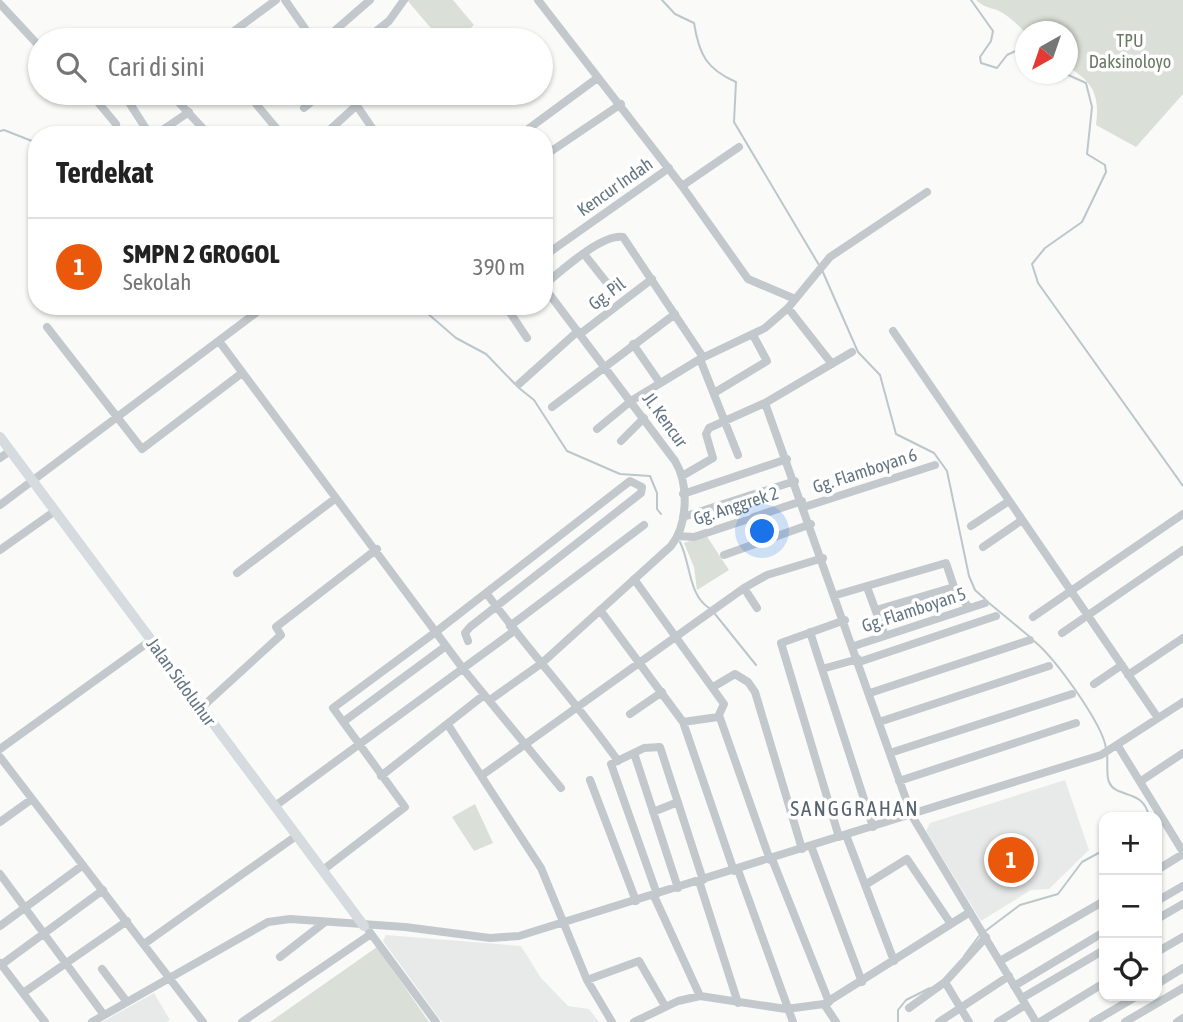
<!DOCTYPE html>
<html lang="id">
<head>
<meta charset="utf-8">
<style>
  body { margin:0; font-family:"Asap Condensed",sans-serif; background:#f6f6f6; color:#222 }
  .controls { position:absolute; right:21px; bottom:21px; display:grid; overflow:hidden; border-radius:14px; box-shadow:0 2px 5px #0004 }
  .controls button { width:63px; height:63px; display:grid; place-items:center; padding:0; border:0; border-bottom:2px solid #e0e0e0; background:#fff; color:#222; font:35px sans-serif }
  .compass { position:absolute; left:1015px; top:21px; width:63px; height:63px; border-radius:50%; background:#fff; box-shadow:0 2px 5px #0004; rotate:220deg }
  .you { position:absolute; left:763px; top:532px; width:24px; height:24px; margin:-18px; border:5px solid #fff; border-radius:50%; background:#1a73e8; box-shadow:0 0 0 10px #1a73e833 }
  .badge { display:grid; place-items:center; width:46px; height:46px; border-radius:50%; background:#ea580c; color:#fff; font-size:23px; font-weight:700 }
  .pin { position:absolute; translate:-50% -50%; border:4px solid #fff; box-shadow:0 2px 7px #0006 }
  .list { margin:0; padding:0; list-style:none }
  h2 { display:flex; justify-content:space-between; align-items:center; height:91px; margin:0; padding:0 28px; font-size:30px }
  h2 small { font-size:23px; font-weight:400; color:#767676 }
  .list li { display:grid; grid-template-columns:46px 1fr auto; gap:21px; align-items:center; box-sizing:border-box; height:98px; padding:0 28px; border-top:2px solid #e0e0e0 }
  .list b { display:block; font-size:26px; white-space:nowrap }
  .list p { margin:0; font-size:23px; white-space:nowrap; color:#767676 }
  .list em { font-size:23px; font-style:normal; color:#767676 }
  .icon { flex:none; width:38px; height:38px; fill:none; stroke:currentColor; stroke-width:2; stroke-linecap:round; stroke-linejoin:round }
  .map { position:relative; flex:none; width:1183px; height:1022px; overflow:hidden }
  .search { position:absolute; background:#fff; box-shadow:0 2px 5px #0004; left:28px; top:28px; width:525px; height:77px; display:flex; align-items:center; gap:18px; box-sizing:border-box; padding:0 24px; border-radius:38px; color:#767676; font-size:26px }
  .panel { position:absolute; background:#fff; box-shadow:0 2px 5px #0004; left:28px; top:126px; width:525px; height:189px; border-radius:28px }
  .map>svg:first-child { display:block }
</style>
</head>
<body>
<div class="map">
<svg width="1183" height="1022" viewBox="0 0 1183 1022">
  <rect width="100%" height="100%" fill="#fafaf8"/>
  <!-- built -->
  <path fill="#e8e9e9" d="M1065 780 1089 850 1049 889 1031 890 981 921 926 831 930 823Z
    M386 935 521 946 541 978 568 1006 589 1009 599 1022H442L383 941Z
    M154 993 170 1020 167 1022H102Z"/>
  <!-- green -->
  <path fill="#dadfd7" d="M407 0H453L474 25 458 40H441Z
    M976 0H1183V94L1136 147 1096 125C1100 95 1093 82 1068 67V32H1025C1017 24 1008 15 997 10 987 7 984 7 976 0Z
    M706 535 729 570 697 590 694 567 684 543Z
    M475 804 493 843 474 851 452 817Z
    M377 947 429 1022H270Z"/>
  <g fill="none" stroke-linecap="round" stroke-linejoin="round">
    <!-- stream -->
    <path stroke="#bbc7cb" stroke-width="2" d="M662 0 675 14 694 23C699 54 706 69 736 82L734 122 819 265
      M971 0 993 31 991 41 980 57 981 63 997 68 1007 55 1026 46
      M1066 74 1086 83 1092 107 1087 154 1105 165 1106 172 1082 222 1045 248 1032 264 1038 283 1183 486
      M0 131 4 130 37 143
      M822 270 858 352 880 375 896 434 934 453 947 471 969 576 975 590 985 599
      M419 306 456 338 486 354 515 384
      M519 388 534 400 567 451 620 474 650 476 657 493V509L661 514
      M680 542C691 564 688 594 709 608
      M989 603 1030 637
      M715 614 756 665
      M1034 641C1055 658 1102 723 1106 748
      M1107 753C1108 761 1106 775 1109 782 1116 799 1144 788 1149 817
      M984 932 1020 905 1058 894 1082 862 1104 850
      M964 956 979 936
      M898 1022V1010L906 1000 930 988"/>
    <!-- minor -->
    <path stroke="#c3c8cc" stroke-width="8" d="M285 0 313 40
      M538 0 682 186 748 279 795 299
      M0 4 40 47
      M222 40 276 0
      M324 40 370 0
      M365 40 389 21 404 0
      M82 93 93 100 112 93
      M123 93 150 135
      M170 93 209 135
      M247 93 282 135
      M348 93 377 135
      M96 100 116 124
      M304 108 322 93
      M155 135 189 112
      M324 135 357 105
      M408 135 416 131 424 135
      M520 135 596 79
      M544 156 621 104
      M682 186 739 147
      M584 254 607 283
      M544 256 669 168
      M544 285C561 271 601 234 623 237L703 357
      M516 306 509 311 527 338
      M788 308 832 364
      M47 327 142 449 242 373
      M893 331 1158 718
      M580 334 652 279
      M219 341 464 670 561 788
      M633 344 660 383
      M700 359 738 455
      M519 384 578 331
      M714 393 767 361 753 335
      M765 403 912 816 1036 1022
      M552 407 675 314
      M597 429 631 401 700 359 765 328 788 308 830 257 927 192
      M621 441 644 418
      M0 458 10 451
      M682 476 713 458 706 434 709 428 765 403 852 352
      M683 494 787 459
      M0 505 265 306
      M804 507 935 465
      M683 517 795 481
      M971 526 1009 501
      M678 536 694 537 802 501
      M983 547 1022 520
      M0 550 55 511
      M724 555 811 524
      M237 573 336 498
      M634 579 724 704 718 717 683 722
      M867 587 885 636
      M744 588 757 608
      M487 594C529 651 577 703 618 761
      M836 595 946 563 954 587 969 608
      M600 610 683 722 734 871
      M876 610 954 587
      M1033 617 1183 514
      M510 626 644 525
      M810 632 873 827
      M1062 633 1183 550
      M854 646 985 603
      M859 662 996 616
      M822 669 858 659
      M1128 675 1183 638
      M1094 684 1122 665
      M713 687 735 674 748 682 755 692 802 849
      M870 693 1030 640
      M490 700 542 663 671 546C688 525 689 484 675 461L544 287
      M200 709 281 635 276 627 377 549
      M630 714 662 692
      M719 715 770 860
      M343 722 446 646
      M879 722 1049 666
      M448 725 541 868 587 980 612 1022
      M1118 746 1183 852
      M0 749 150 641
      M634 753 678 888
      M890 753 1072 694
      M0 757 203 1022
      M381 776 484 695
      M481 776 744 588 767 575 823 558
      M590 780 636 901
      M899 781 1076 723
      M1141 781 1183 753
      M275 806 514 631
      M653 812 678 802
      M0 822 32 799
      M846 835 894 961
      M839 837 781 643 845 620
      M811 846 862 982
      M772 859 829 1002
      M323 870 405 807 333 708 437 631 630 481 642 487 641 493 470 627 465 633 468 641
      M738 870 793 1022
      M1157 870 1183 854
      M0 874 104 1015
      M699 881 738 1003
      M865 885 907 859 951 924
      M657 894 611 764 644 748 660 747 703 880
      M654 896 700 996
      M1157 901 1183 886
      M1157 919 1183 904
      M0 926 83 865
      M369 931 436 1022
      M144 944 296 836
      M1157 952 1183 937
      M280 957 325 922
      M1000 961 1104 901
      M0 963 45 1022
      M1 965 103 890
      M102 969 127 1002
      M587 980 639 961 665 1006
      M945 982 969 1022
      M1157 984 1183 968
      M1014 986 1104 932
      M23 993 127 921
      M1022 998 1104 950
      M824 1004 836 1022
      M909 1008 945 982 986 937
      M92 1022 268 922 290 919 405 927 490 938 519 936 1101 755 1183 702
      M242 1022 371 934
      M634 1022 678 1001 700 996 786 1009 824 1004 970 912
      M939 1022 1009 976
      M998 1022 1025 1005
      M1040 1022 1104 983
      M1093 1022 1137 996
      M1125 1022 1183 988
      M1177 1022 1183 1018"/>
    <!-- major -->
    <path stroke="#d6dbdf" stroke-width="10" d="M0 437 364 926"/>
  </g>
  <g text-anchor="middle" stroke-width="7" stroke-linejoin="round" paint-order="stroke">
    <!-- park labels -->
    <g font-size="18" fill="#687a64" stroke="#fff">
      <text x="1130" y="47">TPU<tspan x="1130" dy="21">Daksinoloyo</tspan></text>
    </g>
    <!-- street labels -->
    <g font-size="18" fill="#657683" stroke="#fff">
      <text transform="translate(615 187) rotate(-35)" y="6">Kencur Indah</text>
      <text transform="translate(607 294) rotate(-37)" y="6">Gg. Pil</text>
      <text transform="translate(665 420) rotate(54)" y="6">Jl. Kencur</text>
      <text transform="translate(865 471) rotate(-18)" y="6">Gg. Flamboyan 6</text>
      <text transform="translate(736 506) rotate(-18)" y="6">Gg. Anggrek 2</text>
      <text transform="translate(914 610) rotate(-18)" y="6">Gg. Flamboyan 5</text>
      <text transform="translate(181 682) rotate(54)" y="6">Jalan Sidoluhur</text>
    </g>
    <!-- quarter labels -->
    <g font-size="21" letter-spacing="2" fill="#57646e" stroke="#fff">
      <text x="855" y="816">SANGGRAHAN</text>
    </g>
  </g>
</svg>
<div class="controls">
<button>+</button>
<button>−</button>
<button><svg class="icon" aria-label="locate" viewBox="0 0 24 24"><circle cx="12" cy="12" r="6"/><path d="M12 2v4M12 18v4M2 12h4M18 12h4"/></svg></button>
</div>
<svg class="compass" viewBox="-18 -18 36 36"><path d="M0-13l5 13h-10z" fill="#e53935"/><path d="M0 13l5-13h-10z" fill="#767676"/></svg>
<div class="you"></div>
<div class="pin badge" style="left:1011px;top:860px">1</div>
<div class="search"><svg class="icon" aria-label="search" viewBox="0 0 24 24"><circle cx="10" cy="10" r="6"/><path d="M15 15l6 6"/></svg>Cari di sini</div>
<section class="panel">
<h2>Terdekat<small></small></h2>
<ul class="list">
<li><span class="badge">1</span><div><b>SMPN 2 GROGOL</b><p>Sekolah</p></div><em>390 m</em></li>
</ul>
</section>
</div>
</body>
</html>
